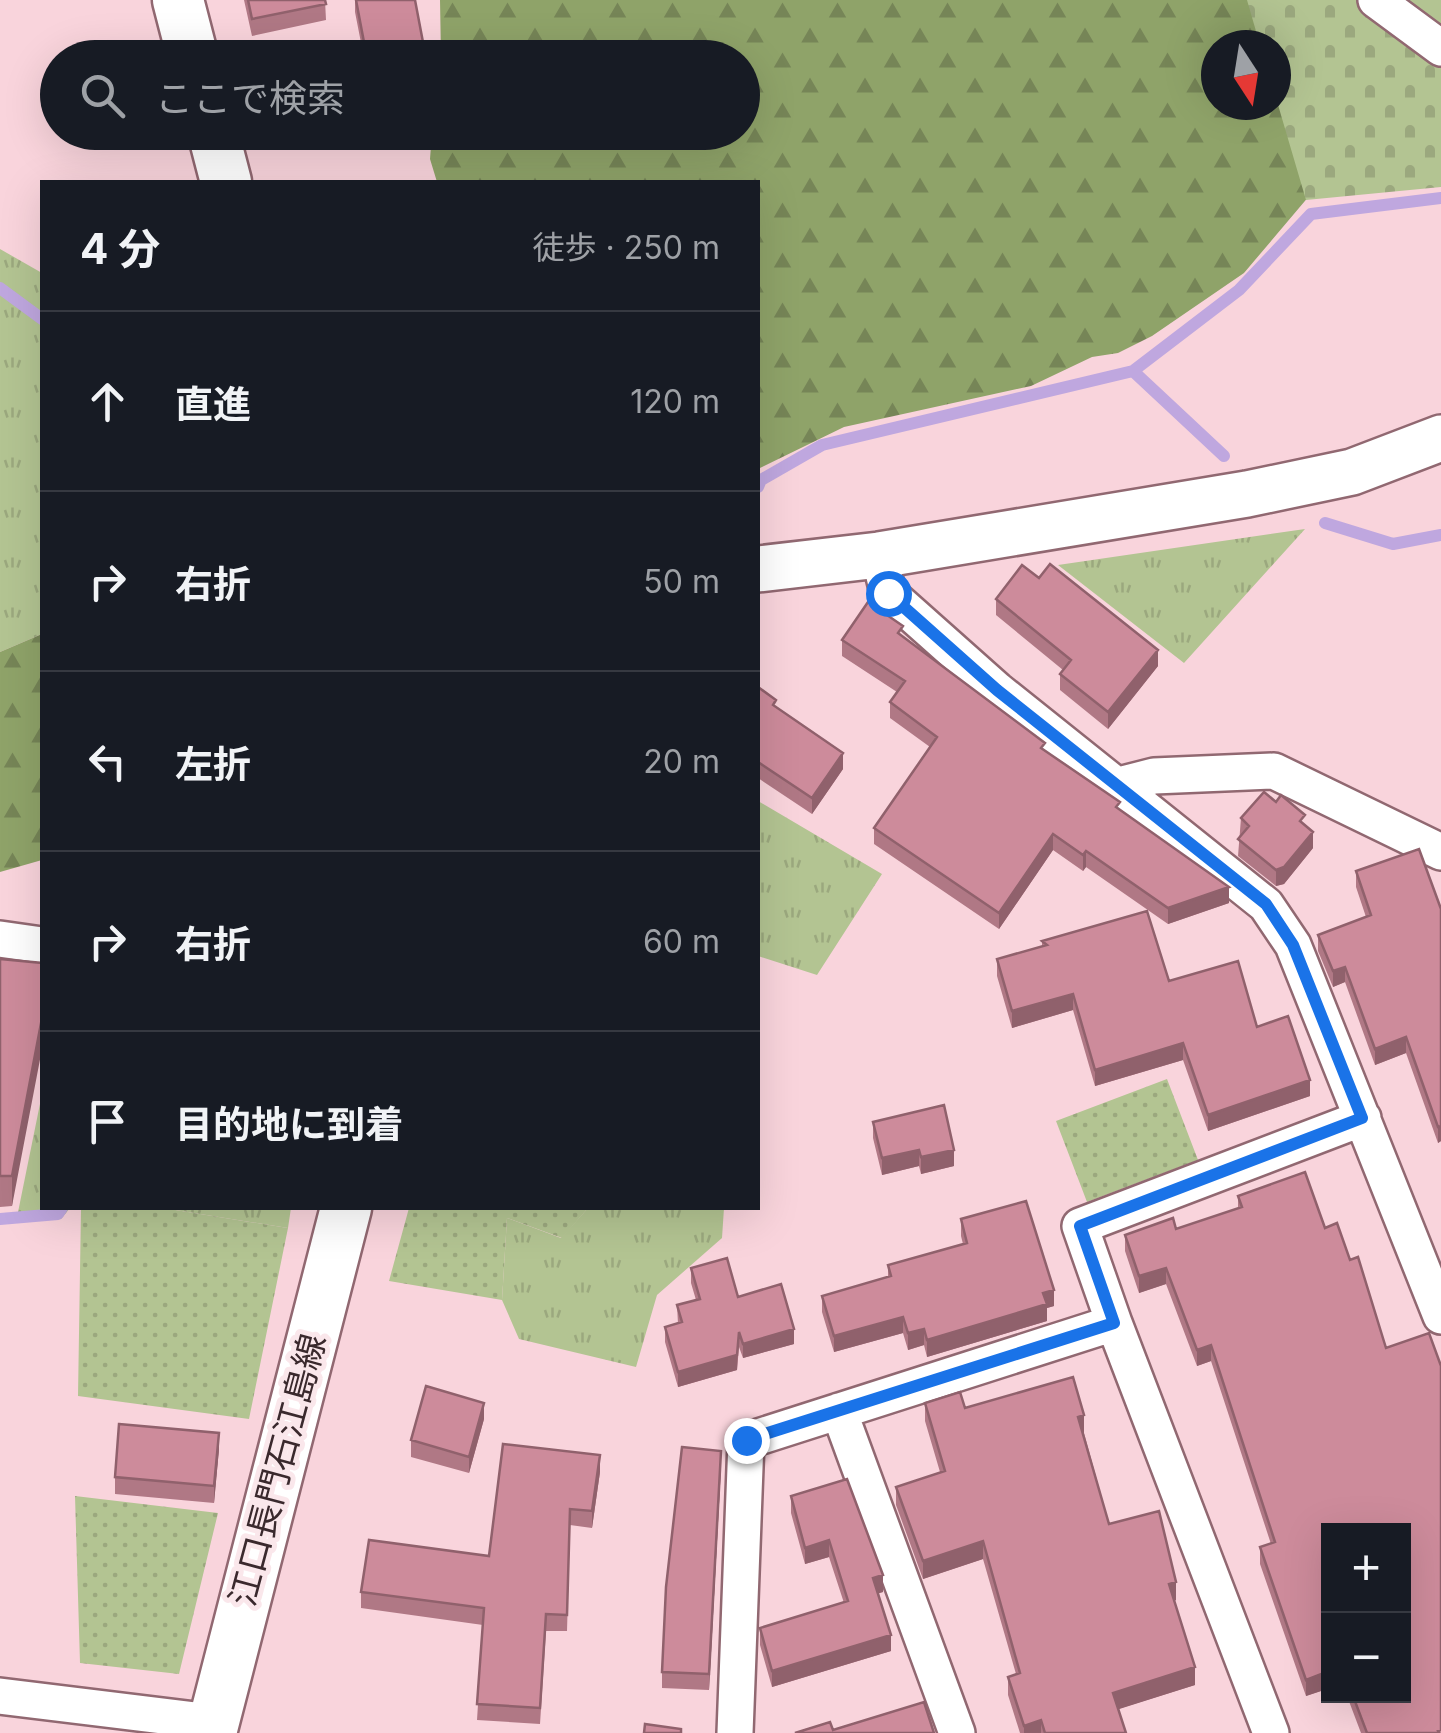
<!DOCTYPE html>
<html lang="ja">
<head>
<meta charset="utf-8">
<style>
  body { margin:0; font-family:Inter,"Noto Sans JP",sans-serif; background:#20242c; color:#f1f3f6 }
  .controls { position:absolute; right:30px; bottom:30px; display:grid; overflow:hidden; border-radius:0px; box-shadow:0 10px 40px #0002 }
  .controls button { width:90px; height:90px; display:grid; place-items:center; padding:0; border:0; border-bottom:2px solid #363941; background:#171b24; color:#f1f3f6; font:50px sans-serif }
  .compass { position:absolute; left:1201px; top:30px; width:90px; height:90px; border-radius:50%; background:#171b24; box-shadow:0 10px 40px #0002; rotate:168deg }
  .stop { position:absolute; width:30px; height:30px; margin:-22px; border:8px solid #1a73e8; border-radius:50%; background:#fff }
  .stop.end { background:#1a73e8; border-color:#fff; box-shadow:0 2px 10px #0008 }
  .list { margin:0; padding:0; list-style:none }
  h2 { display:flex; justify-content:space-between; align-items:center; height:130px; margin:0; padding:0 40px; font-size:42px }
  h2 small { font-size:32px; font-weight:400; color:#9ea1a6 }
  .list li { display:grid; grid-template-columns:65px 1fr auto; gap:30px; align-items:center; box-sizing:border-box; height:180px; padding:0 40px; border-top:2px solid #363941 }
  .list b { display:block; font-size:38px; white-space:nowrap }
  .list em { font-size:32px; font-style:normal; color:#9ea1a6 }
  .icon { flex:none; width:55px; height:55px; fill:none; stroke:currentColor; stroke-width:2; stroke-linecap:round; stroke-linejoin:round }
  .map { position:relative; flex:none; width:1441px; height:1733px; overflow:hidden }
  .search { position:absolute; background:#171b24; box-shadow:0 10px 40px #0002; left:40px; top:40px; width:720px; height:110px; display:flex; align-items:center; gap:25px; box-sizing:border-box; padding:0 35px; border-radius:55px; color:#9ea1a6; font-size:38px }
  .panel { position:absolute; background:#171b24; box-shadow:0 10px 40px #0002; left:40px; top:180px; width:720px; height:1030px; border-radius:0px }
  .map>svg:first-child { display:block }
</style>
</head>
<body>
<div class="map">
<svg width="1441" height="1733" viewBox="0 0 1441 1733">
  <defs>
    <pattern id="grass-tufts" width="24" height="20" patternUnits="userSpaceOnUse" patternTransform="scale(2.5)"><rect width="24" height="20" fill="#b3c492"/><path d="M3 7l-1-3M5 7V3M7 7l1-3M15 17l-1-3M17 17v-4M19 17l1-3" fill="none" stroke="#9ba87e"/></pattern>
    <pattern id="forest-firs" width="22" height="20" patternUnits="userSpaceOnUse" patternTransform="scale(2.5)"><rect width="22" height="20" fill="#8fa369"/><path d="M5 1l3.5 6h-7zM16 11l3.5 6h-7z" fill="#768557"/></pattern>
    <pattern id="cemetery-stones" width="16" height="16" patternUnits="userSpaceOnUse" patternTransform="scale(2.5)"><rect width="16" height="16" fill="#b3c492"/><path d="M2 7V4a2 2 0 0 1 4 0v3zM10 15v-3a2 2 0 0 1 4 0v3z" fill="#9ba87e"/></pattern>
    <pattern id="garden-dots" width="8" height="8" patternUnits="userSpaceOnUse" patternTransform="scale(2.5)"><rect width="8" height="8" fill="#b3c492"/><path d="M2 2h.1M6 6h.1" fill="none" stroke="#9ba87e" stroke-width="1.8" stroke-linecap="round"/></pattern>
  </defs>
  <rect width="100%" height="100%" fill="#f9d4dc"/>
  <!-- grass -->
  <path fill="url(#grass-tufts)" d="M0 249 42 273V634L0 652Z
    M1305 529 1184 663 1058 565Z
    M758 801 882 874 817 975 758 956Z
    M42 1094V1208H70L61 1219 16 1222Z
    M163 1208H291L288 1228Z
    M588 1208H724L722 1238 657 1295 636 1367 519 1339 502 1300 507 1218 561 1238Z"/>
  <!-- forest -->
  <path fill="url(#forest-firs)" fill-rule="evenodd" d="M440 0H1272L1310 195 1244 273 1152 336 1118 353 1092 357 1031 386 844 427 758 469V182H437L430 159 432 133 742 132V58L441 57ZM1216 45H1276V105H1216Z
    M42 634V860L0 872V652Z"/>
  <!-- cemetery -->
  <path fill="url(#cemetery-stones)" d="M1247 0H1441V187L1306 200 1276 98V45H1260Z"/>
  <!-- garden -->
  <path fill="url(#garden-dots)" d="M1167 1079 1198 1160 1087 1202 1056 1121Z
    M81 1208H163L288 1228 249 1419 78 1396Z
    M409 1208H588L562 1238 507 1218 502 1300 389 1281Z
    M75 1496 218 1513 179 1674 80 1663Z"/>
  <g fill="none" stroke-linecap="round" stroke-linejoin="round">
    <!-- stream -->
    <path stroke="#bfa7df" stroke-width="12" d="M0 288 42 319
      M1133 371 1239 290 1311 214 1441 198
      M758 487 761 480 822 445 1133 371 1224 456
      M1325 523 1393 544 1441 535
      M0 1219 58 1214 62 1208"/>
    <defs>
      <path id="minor" d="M1376 0 1441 48
        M879 555 888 593 997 690 1266 905 1293 945 1441 1316
        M1119 785 1154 776 1274 771 1441 852
        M0 939 42 945
        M1114 1323 1271 1733
        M839 1411 957 1733
        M0 1696 212 1722
        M735 1733 746 1441 1114 1323 1080 1226 1363 1118"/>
      <path id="tertiary" d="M758 569 879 555 1247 494 1352 472 1441 438"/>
      <path id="secondary" d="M178 0 193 58
        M213 132 226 182
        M211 1733 346 1208"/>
    </defs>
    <!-- minor casing -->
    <use href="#minor" stroke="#916871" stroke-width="40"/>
    <!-- tertiary casing -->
    <use href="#tertiary" stroke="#916871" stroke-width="50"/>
    <!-- secondary casing -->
    <use href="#secondary" stroke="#916871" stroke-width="55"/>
    <!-- minor -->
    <use href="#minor" stroke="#fff" stroke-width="35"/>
    <!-- tertiary -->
    <use href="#tertiary" stroke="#fff" stroke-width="45"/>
    <!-- secondary -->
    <use href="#secondary" stroke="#fff" stroke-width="50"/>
  </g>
  <!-- wall -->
  <path fill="#b07885" d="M244 0H325L326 20 252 36Z
    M355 0H415L426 58H364L355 12Z
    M996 599 1158 666 1108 729 1060 690V674L1063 670 996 615Z
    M903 637 1120 810 1229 903 1168 924 1086 867 1083 871 1053 850 999 929 874 844V828L930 747 890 718V702L897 692 842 656V640Z
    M758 687 776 708 843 769 812 814 758 778Z
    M1241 818 1305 826 1313 848 1284 884 1276 886 1238 856Z
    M1356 871 1441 909V1141L1438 1143 1406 1053 1375 1065 1345 982 1333 987 1318 951V935L1366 917 1356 887Z
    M1042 941 1169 981 1257 1027 1310 1096 1208 1131 1183 1060 1095 1086 1073 1010 1012 1028 997 976V959L1042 947Z
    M0 959 42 963 12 1206 0 1207Z
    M873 1122 954 1166 921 1174 919 1166 882 1175 873 1138Z
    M1238 1196 1441 1733H1361L1347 1696H1404L1328 1530V1693L1323 1695 1321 1691 1306 1696 1260 1564V1547L1271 1544 1211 1361 1197 1366 1166 1284 1139 1293 1125 1251V1235L1176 1229 1238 1208Z
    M961 1219 1054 1306 1047 1308V1321L927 1357 924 1345 908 1350 903 1333 834 1352 822 1312V1296L888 1277V1265L963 1244 961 1236Z
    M691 1268 738 1297 794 1344 743 1358 739 1347 737 1370 678 1387 665 1342V1327L678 1324 677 1305 696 1300 691 1283Z
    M925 1403 965 1408 1084 1433 1109 1524 1176 1600 1174 1601 1195 1685 1118 1709 1126 1733H1020L1008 1695V1677L1016 1674 983 1559 923 1579 896 1505V1487L940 1472 925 1421Z
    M484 1419 469 1473 411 1457V1440Z
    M219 1449 214 1503 115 1494V1477Z
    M721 1467 709 1690 662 1688V1672Z
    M600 1472 592 1528 570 1525 567 1631H546L540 1724 477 1720 483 1625 361 1608V1592L489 1556Z
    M791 1496 883 1592 878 1593 891 1651 772 1687 760 1645V1628L844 1603 829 1557 805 1564 791 1513Z"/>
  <!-- shaded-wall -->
  <path fill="#90616c" d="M1158 650V666L1108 729V712Z
    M843 753V769L812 814V798Z
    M1313 832V848L1284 884 1276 886V870Z
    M1053 834V850L999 929V913Z
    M1086 851V867L1083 871V855Z
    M1229 887V903L1168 924V908Z
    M1345 967V982L1333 987V971Z
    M1073 994V1010L1012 1028V1011Z
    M42 1018V1049L12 1206V1176Z
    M1406 1037V1053L1375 1065V1049Z
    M1183 1043V1060L1095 1086V1070Z
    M1310 1080V1096L1208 1131V1115Z
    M1441 1126V1141L1438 1143V1127Z
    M919 1150V1166L882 1175V1158Z
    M954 1150V1166L921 1174V1157Z
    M1166 1268V1284L1139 1293V1276Z
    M1054 1290V1306L1047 1308V1321L927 1357V1340L1043 1293Z
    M903 1317V1333L834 1352V1336Z
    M794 1329V1344L743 1358V1344Z
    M924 1329V1345L908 1350V1333Z
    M739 1332 737 1370 678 1387V1372Z
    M1211 1345V1361L1197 1366V1350Z
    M484 1403V1419L469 1473V1457Z
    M1084 1415V1433L1078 1435V1417Z
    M219 1433V1449L214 1503V1486Z
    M721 1451V1467L709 1690V1674Z
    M600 1455V1472L592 1528V1511Z
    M829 1540V1557L805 1564V1548Z
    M983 1541V1559L923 1579V1561Z
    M883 1575V1592L873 1595V1578Z
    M1176 1582V1600L1169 1602V1584Z
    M891 1635V1651L772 1687V1671Z
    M1195 1667V1685L1113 1711V1693Z
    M1321 1674V1691L1306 1696V1680Z
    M1328 1677V1693L1323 1695V1679Z
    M1041 1720V1733H1024V1726Z"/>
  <!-- building -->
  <path fill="#cd8b9b" stroke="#90616c" stroke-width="2.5" d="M248 0H325L326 4 252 19Z
    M356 0H415L426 58H367Z
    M1050 564 1158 650 1108 712 1060 674 1071 660 996 599 1022 565 1039 578Z
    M868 602 903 626 898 633 1045 743 1041 748 1120 802 1116 807 1229 887 1168 908 1086 851 1083 855 1053 834 999 913 874 828 937 737 890 702 905 681 842 640Z
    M758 687 776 700 773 705 843 753 812 798 758 762Z
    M1264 792 1276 802 1281 795 1305 815 1300 821 1313 832 1284 867 1276 870 1238 839 1249 826 1241 818Z
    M1419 849 1441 909V1126L1438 1127 1406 1037 1375 1049 1345 967 1333 971 1318 935 1371 915 1356 871Z
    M1147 911 1169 981 1238 961 1257 1027 1288 1016 1310 1080 1208 1115 1183 1043 1095 1070 1073 994 1012 1011 997 959 1047 945 1042 941Z
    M0 959 42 963V1018L12 1176H0Z
    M944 1105 954 1150 921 1157 919 1150 882 1158 873 1122Z
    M1305 1172 1325 1228 1337 1223 1350 1260 1358 1257 1386 1348 1429 1333 1441 1366V1730L1438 1731 1439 1733H1367L1353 1696H1404V1530H1328V1677L1323 1679 1321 1674 1306 1680 1260 1547 1275 1542 1211 1345 1197 1350 1166 1268 1139 1276 1125 1235 1173 1218 1176 1229 1242 1207 1238 1196Z
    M1026 1201 1054 1290 1043 1293 1047 1304 927 1340 924 1329 908 1333 903 1317 834 1336 822 1296 891 1276 888 1265 967 1243 961 1219Z
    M727 1258 738 1297 781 1284 794 1329 743 1344 739 1332 737 1355 678 1372 665 1327 682 1322 677 1305 700 1299 691 1268Z
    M1073 1377 1084 1415 1078 1417 1109 1524 1159 1511 1176 1582 1169 1584 1195 1667 1113 1693 1126 1733H1045L1041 1720 1024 1726 1008 1677 1020 1673 983 1541 923 1561 896 1487 945 1471 925 1403 960 1392 965 1408Z
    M426 1386 484 1403 469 1457 411 1440Z
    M119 1424 219 1433 214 1486 115 1477Z
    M503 1444 600 1455 592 1511 570 1509 567 1615 546 1614 540 1708 477 1704 484 1608 361 1592 369 1540 489 1556Z
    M682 1447 721 1451 709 1674 662 1672 666 1587Z
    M847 1479 883 1575 873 1578 891 1635 772 1671 760 1628 848 1601 829 1540 805 1548 791 1496Z
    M924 1702 934 1733H795L830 1722 833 1730Z
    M645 1724 681 1729V1733H644Z"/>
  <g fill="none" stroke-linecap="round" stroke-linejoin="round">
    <!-- route -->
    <path stroke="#1a73e8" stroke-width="12" d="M746 1440 1114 1323 1080 1226 1362 1118 1293 945 1266 904 997 690 888 593"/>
  </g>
  <g text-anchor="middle" stroke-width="10" stroke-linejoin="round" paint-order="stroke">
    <!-- street labels -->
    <g font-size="35" fill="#3a292d" stroke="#fae7eb">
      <text transform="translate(278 1470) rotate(-75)" y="12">江口長門石江島線</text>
    </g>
  </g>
</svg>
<div class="controls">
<button>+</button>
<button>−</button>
</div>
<svg class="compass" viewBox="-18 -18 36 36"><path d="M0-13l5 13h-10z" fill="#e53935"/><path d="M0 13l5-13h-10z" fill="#9ea1a6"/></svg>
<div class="stop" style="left:888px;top:593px"></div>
<div class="stop end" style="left:746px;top:1440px"></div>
<div class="search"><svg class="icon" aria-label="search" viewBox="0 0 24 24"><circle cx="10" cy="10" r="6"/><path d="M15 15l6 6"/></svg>ここで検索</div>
<section class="panel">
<h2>4 分<small>徒歩 · 250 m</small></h2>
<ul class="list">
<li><svg class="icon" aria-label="ahead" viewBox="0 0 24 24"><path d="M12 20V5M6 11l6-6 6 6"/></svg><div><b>直進</b></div><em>120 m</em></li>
<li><svg class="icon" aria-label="right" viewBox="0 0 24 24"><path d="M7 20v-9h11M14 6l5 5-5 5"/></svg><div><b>右折</b></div><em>50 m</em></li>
<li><svg class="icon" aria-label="left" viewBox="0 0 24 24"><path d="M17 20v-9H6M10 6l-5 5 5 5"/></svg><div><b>左折</b></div><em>20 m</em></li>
<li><svg class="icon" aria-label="right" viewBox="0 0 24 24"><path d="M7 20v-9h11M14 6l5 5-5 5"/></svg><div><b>右折</b></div><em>60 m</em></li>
<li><svg class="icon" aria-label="arrive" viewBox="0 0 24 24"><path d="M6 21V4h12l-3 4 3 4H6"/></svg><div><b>目的地に到着</b></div></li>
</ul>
</section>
</div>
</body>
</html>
